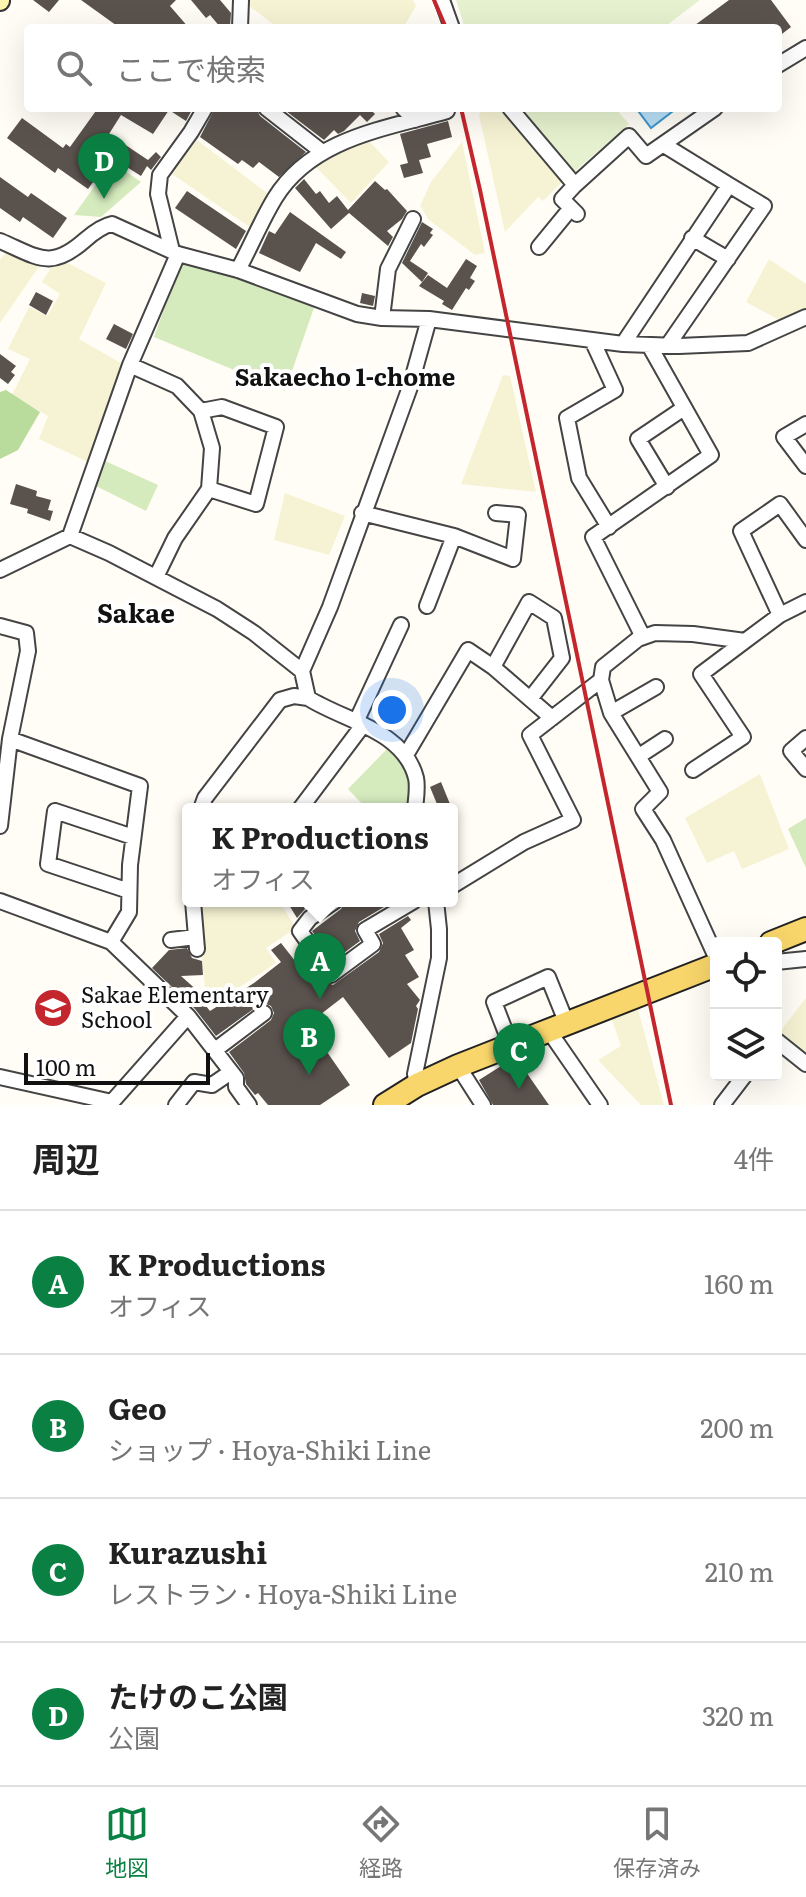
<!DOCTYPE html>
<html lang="ja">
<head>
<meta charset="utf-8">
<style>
  body { margin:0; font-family:Literata,"Noto Sans JP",serif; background:#f6f6f6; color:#222 }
  .controls { position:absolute; right:24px; bottom:24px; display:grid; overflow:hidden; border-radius:8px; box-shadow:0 8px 32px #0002 }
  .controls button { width:72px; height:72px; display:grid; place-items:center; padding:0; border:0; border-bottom:2px solid #e0e0e0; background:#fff; color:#222; font:40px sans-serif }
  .scale { position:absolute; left:24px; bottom:20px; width:186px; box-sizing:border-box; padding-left:8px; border:4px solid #111; border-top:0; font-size:22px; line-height:28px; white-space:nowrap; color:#111; -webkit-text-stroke:6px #fff; paint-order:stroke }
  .you { position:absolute; left:392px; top:710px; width:28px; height:28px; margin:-20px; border:6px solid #fff; border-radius:50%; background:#1a73e8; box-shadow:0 0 0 12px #1a73e833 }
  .badge { display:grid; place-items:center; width:52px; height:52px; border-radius:50%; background:#0b8043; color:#fff; font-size:26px; font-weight:700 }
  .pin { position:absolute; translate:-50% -66px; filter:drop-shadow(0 2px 4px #0008) }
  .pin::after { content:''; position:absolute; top:42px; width:28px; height:24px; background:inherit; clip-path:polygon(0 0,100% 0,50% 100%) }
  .popup { position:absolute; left:182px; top:803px; width:276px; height:104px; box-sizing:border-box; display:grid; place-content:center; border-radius:8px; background:#fff; filter:drop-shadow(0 2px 6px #0005); font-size:26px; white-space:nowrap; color:#767676 }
  .popup b { font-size:30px; color:#222 }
  .popup::after { content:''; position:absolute; left:50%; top:100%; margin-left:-16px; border:16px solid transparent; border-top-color:#fff }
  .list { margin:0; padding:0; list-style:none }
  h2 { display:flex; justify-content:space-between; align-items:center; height:104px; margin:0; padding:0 32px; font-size:34px }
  h2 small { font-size:26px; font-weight:400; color:#767676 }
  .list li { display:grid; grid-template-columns:52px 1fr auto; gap:24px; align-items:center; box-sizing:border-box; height:144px; padding:0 32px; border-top:2px solid #e0e0e0 }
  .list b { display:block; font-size:30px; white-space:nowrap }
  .list p { margin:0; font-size:26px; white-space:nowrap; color:#767676 }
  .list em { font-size:26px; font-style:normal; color:#767676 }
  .icon { flex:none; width:44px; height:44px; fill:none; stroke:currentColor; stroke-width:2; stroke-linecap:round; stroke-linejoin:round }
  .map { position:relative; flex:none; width:806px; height:1105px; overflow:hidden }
  .search { position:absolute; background:#fff; box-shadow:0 8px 32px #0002; left:24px; right:24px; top:24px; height:88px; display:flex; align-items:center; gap:20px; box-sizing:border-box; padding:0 28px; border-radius:8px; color:#767676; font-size:30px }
  .sheet { height:680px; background:#fff }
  nav { display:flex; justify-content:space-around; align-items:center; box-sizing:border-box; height:112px; border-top:2px solid #e0e0e0; background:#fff; font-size:22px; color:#767676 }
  nav a { display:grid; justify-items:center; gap:4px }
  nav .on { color:#0b8043 }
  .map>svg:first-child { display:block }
</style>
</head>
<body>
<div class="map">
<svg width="806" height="1105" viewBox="0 0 806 1105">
  <rect width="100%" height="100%" fill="#fffdf5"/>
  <!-- farmland -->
  <path fill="#f6f3d4" d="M247 0H413L416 6 403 28H278L248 5Z
    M483 108H505L565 179 543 201 538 197 505 232 479 115Z
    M365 137 389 162 351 203 314 165Z
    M197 140 271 196 254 230 169 172Z
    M462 142 485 253 475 255 429 220 420 206 431 182Z
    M6 252 40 265 0 323V260Z
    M769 259 806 284V309L779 320 746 302Z
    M62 260 106 283 79 339 126 366 90 463 39 439 48 416 12 395 30 359 8 349 29 307 47 316 60 294 42 282 54 263Z
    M503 375 510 376 536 492 461 484Z
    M285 493 345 516 329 555 274 540Z
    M760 774 789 849 742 869 734 851 707 863 685 818Z
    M197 901H279L296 928 266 948 276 963 211 1006 206 1000Z
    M806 998V1057L778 1034Z
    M637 1006 664 1105H641L598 1060 621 1046 611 1017Z"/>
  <!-- green -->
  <path fill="#d5ebbd" d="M112 162 141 182 101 217 74 215Z
    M181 261 239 276 316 302 285 391 154 337Z
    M103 460 158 485 146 511 94 485Z
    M388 748C410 770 411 779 409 809H367L348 789Z
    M806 818V868L788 829Z"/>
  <!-- forest -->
  <path fill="#b9dc9c" d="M6 390 40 412 18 450 0 459V392Z"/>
  <!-- pitch -->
  <path fill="#e6f2cf" d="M456 0H700L663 28H465Z
    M519 108H615L629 124 574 172Z"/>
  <!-- water -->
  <path fill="#b9e0f7" stroke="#3f96cf" stroke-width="2" d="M636 108H677L651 128Z"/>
  <!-- building -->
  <path fill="#5a524d" d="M33 0H59L49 12Z
    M81 0H176L170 6 189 28H120Z
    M191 0H220L231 13 230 27 221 28 210 15 206 18Z
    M729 0H771L791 27 778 37V28H691Z
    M98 108H193L186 121 169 110 153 134 121 115 109 134 148 160 156 152 161 157 151 170 147 166 141 176 111 157 88 189 58 168 55 173 7 138 22 118 63 148 66 144 70 147Z
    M215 108H256L260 116 306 152 279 177 259 162 253 168 242 160 238 164 200 137Z
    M282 108H369L375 114 367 122 360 115 344 131 338 134 334 130 324 140Z
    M448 121 452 137 427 144 431 157 419 160 423 173 404 178 400 165 408 163 400 134Z
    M0 177 28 197 31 193 67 218 53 238 23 217 20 222 0 208Z
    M304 179 316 194 320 191 329 203 337 196 348 210 375 181 385 190 387 189 407 211 402 219 387 231 393 237 388 246 349 213 331 229 295 188Z
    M187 191 246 231 236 249 175 208Z
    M290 212 346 252 341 259 316 243 300 272 259 253 269 231 275 234Z
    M422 222 433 229 430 233 433 235 424 247 421 244 410 261 428 273 422 282 402 263Z
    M466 259 477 266 470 278 475 281 469 290 466 288 452 310 442 304 444 301 419 286 428 275 447 288Z
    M36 292 53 301 46 315 29 305Z
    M362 293 375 296 373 306 360 303Z
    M114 324 133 334 126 349 106 339Z
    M0 354 16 366 11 372 15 375 8 384 0 378Z
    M16 484 37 491 36 496 51 500 48 510 53 511 50 521 27 513 28 509 10 504Z
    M441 782 452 809H439L430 787Z
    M296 901H300L305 909 297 918 289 905Z
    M345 901H394L359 922 355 931 360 941 333 961 312 931 341 909Z
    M408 916 411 920 401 928 414 950 405 955 419 977 407 984 420 1000 416 1006 418 1009 411 1043 389 1058 343 997 312 1021 316 1025 311 1029 350 1085 320 1105H268L258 1093 255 1095 246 1084 244 1073 229 1052 271 1020 274 1013 271 1006 264 1003 259 1005 216 1036 195 1009 152 968 169 950 187 948 192 958 202 961 203 975 181 976 200 993 198 996 210 1011 254 983 281 962 271 950 281 943 299 966 308 959 323 981 333 985 379 952 383 943 379 934Z
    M517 1059 549 1105H493L479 1080 509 1061 512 1063Z"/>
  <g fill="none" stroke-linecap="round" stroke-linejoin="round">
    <defs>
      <path id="minor" d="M442 0 452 28
        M240 28 241 0
        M778 65 806 48
        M266 108 321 151
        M403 108 415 120
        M510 108 575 185 629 136 646 156 715 108
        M664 145 729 185
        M575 185 562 199 577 214
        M692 238 728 259
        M0 241C38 257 50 271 85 240 93 233 102 226 112 224L178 254 238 270 357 314 382 318 429 319 623 344 679 346 748 343 806 317
        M539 247 571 208
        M172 251 158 194 160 175 191 132 205 108
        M238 270C251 246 261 221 275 198 312 138 385 129 447 111
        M382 318 388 269 413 219
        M592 340 615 390 567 418 579 478 609 527
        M623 344 729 185 764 206 668 345
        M130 365 177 386 201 411 212 448 209 489 175 538 156 577
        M201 411 222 407 276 427 256 504 209 489
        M806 424 784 437 806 466
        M667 487 638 439 684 408
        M362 513 454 536 427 606
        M70 536 109 553 217 609 254 633 302 671 308 698C344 721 404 730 416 778 418 787 416 799 415 809
        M454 536 513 559 518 515 496 513
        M0 570 70 536 130 365 178 254
        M780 615 741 531 780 504 806 540
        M0 626 26 633 28 651 10 739 0 826
        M643 637 593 537 711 455 649 345
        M493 667 529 602 554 618 562 658 530 699
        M302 671 330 607 410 387 429 319
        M601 680 611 713 660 792 643 809 663 840 716 957
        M611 713 656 687
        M356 722 401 625
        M806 738 791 751 806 769
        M10 739 140 786 130 865 129 912 111 942
        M406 755 468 650 493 667 552 718
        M639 756 665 739
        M693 770 743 737 701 674 745 641
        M201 809 205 798 280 700 294 696 308 698
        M300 809 363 725
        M452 886 524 842 573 820 530 735 601 680 603 667 638 639 655 633 693 634 745 641 780 615 806 602
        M129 891 48 864 55 811 133 837
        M0 901 111 942 188 1016 236 1078V1087L249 1105
        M193 901 197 949
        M335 901 310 918 300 931 331 975 373 944 365 930 414 901
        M171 940 196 937
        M776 962 806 959
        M549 1031 600 1105
        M776 1040 806 1064
        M511 1046 494 1002 548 977 567 1024
        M215 1050 264 1013
        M458 1066 483 1105
        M0 1077 112 1102 188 1016
        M417 1085 415 1074 439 958V929L436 901
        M176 1105 194 1082 212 1085 231 1072
        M722 1105 745 1075"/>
      <path id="secondary" d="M0 1V0"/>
      <path id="primary" d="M771 943 806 929
        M385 1105 417 1085 458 1066 716 965"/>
    </defs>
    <!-- minor casing -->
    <use href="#minor" stroke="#444" stroke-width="18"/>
    <!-- secondary casing -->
    <use href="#secondary" stroke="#333" stroke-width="22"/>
    <!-- primary casing -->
    <use href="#primary" stroke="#222" stroke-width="26"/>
    <!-- minor -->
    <use href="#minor" stroke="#fff" stroke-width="14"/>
    <!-- secondary -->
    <use href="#secondary" stroke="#fff6b0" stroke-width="18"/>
    <!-- primary -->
    <use href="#primary" stroke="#f9d66b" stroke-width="22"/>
    <!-- rail -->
    <path stroke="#c4262e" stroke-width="4" d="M434 0 446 28
      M461 108 480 190 671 1105"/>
  </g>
  <!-- icons -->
  <defs>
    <symbol id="school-disc" viewBox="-11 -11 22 22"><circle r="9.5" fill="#c4262e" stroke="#fff"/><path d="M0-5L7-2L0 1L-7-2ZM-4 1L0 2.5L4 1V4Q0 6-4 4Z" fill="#fff"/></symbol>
  </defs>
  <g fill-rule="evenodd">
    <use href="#school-disc" x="31" y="986" width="44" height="44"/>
  </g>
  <g text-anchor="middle" stroke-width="8" stroke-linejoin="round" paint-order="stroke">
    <!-- poi labels -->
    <g font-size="22" fill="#111" stroke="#fff" text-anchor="start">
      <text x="81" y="1003">Sakae Elementary<tspan x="81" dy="25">School</tspan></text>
    </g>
    <!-- neighbourhood labels -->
    <g font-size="24" font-weight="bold" fill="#111" stroke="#fff">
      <text x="345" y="386">Sakaecho 1-chome</text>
    </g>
    <!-- quarter labels -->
    <g font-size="26" font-weight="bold" fill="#111" stroke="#fff">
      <text x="136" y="623">Sakae</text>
    </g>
  </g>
</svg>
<div class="controls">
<button><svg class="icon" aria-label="locate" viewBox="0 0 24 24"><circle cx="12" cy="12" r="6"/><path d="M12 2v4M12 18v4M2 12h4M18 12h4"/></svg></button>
<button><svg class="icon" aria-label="layers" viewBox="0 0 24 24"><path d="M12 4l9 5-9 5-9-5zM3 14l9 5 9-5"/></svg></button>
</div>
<div class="scale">100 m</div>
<div class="you"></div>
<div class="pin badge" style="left:320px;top:999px">A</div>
<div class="popup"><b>K Productions</b>オフィス</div>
<div class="pin badge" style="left:309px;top:1075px">B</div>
<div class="pin badge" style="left:519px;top:1089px">C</div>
<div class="pin badge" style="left:104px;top:199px">D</div>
<div class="search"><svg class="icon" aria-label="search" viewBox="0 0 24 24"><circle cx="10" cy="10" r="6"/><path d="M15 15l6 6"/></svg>ここで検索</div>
</div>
<section class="sheet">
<h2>周辺<small>4件</small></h2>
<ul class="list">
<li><span class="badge">A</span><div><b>K Productions</b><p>オフィス</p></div><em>160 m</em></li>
<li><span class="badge">B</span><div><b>Geo</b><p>ショップ · Hoya-Shiki Line</p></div><em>200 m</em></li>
<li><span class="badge">C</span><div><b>Kurazushi</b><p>レストラン · Hoya-Shiki Line</p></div><em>210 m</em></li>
<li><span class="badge">D</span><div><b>たけのこ公園</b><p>公園</p></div><em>320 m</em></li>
</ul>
</section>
<nav>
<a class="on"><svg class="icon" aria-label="map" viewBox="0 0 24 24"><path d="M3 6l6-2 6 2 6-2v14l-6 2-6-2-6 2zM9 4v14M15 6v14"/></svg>地図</a>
<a><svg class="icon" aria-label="directions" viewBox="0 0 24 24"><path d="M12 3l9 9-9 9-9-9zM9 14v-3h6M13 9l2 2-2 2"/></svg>経路</a>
<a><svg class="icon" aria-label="saved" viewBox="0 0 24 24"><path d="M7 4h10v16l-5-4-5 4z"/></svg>保存済み</a>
</nav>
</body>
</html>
